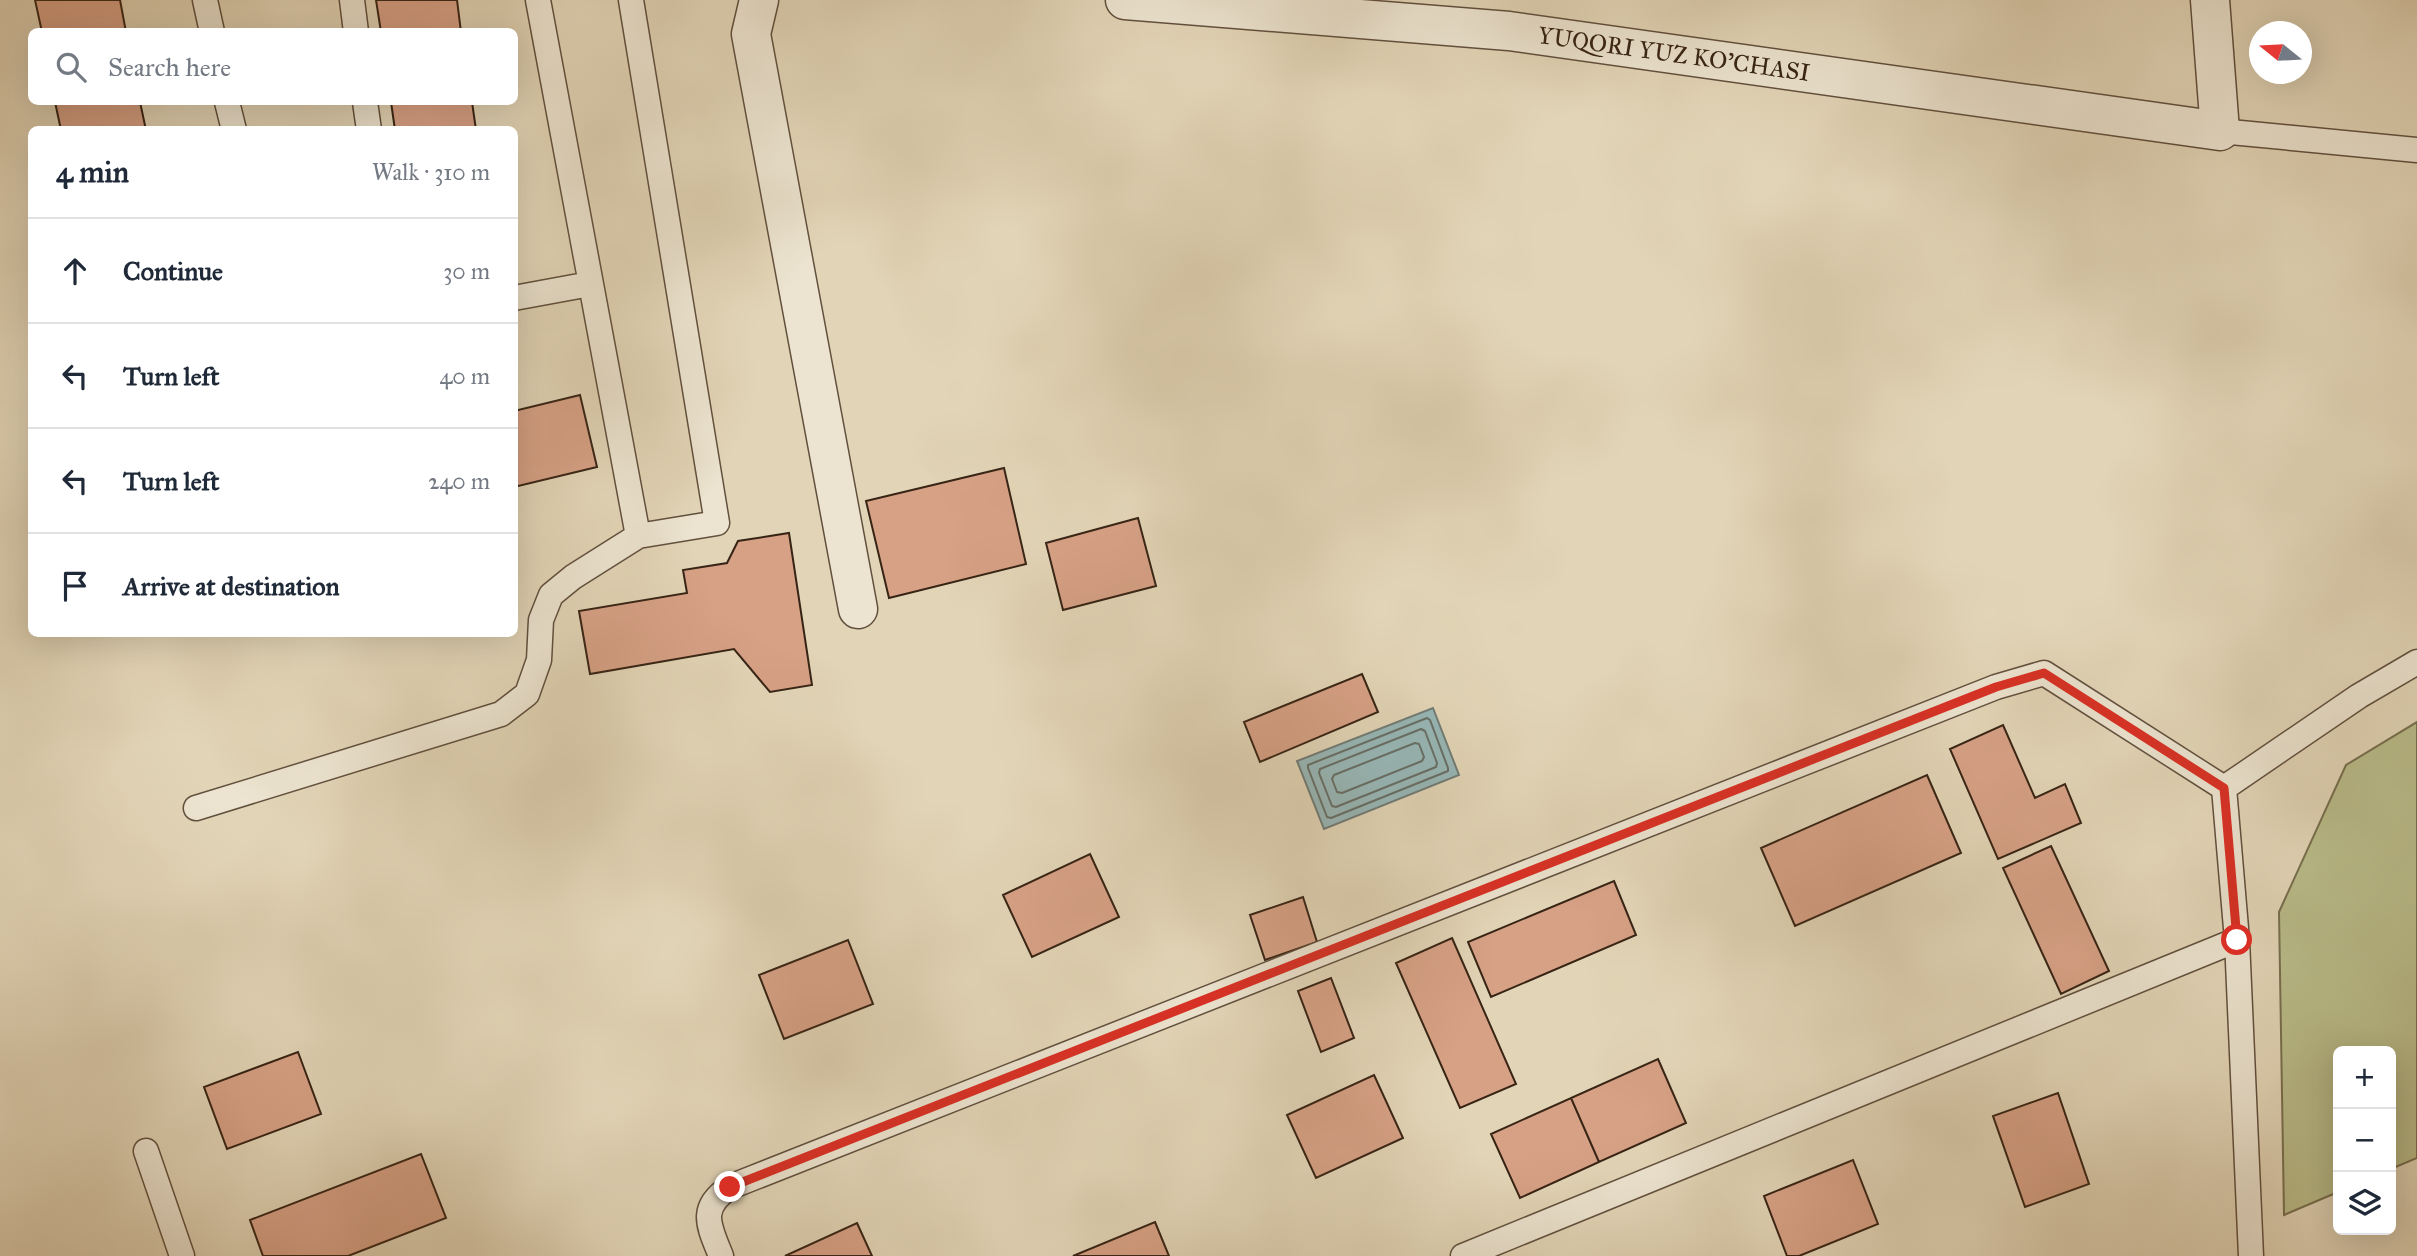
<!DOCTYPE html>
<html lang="en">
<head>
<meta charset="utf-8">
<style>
  body { margin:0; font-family:"IM FELL Great Primer",serif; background:#f2f2f3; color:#1f2937 }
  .controls { position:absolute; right:21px; bottom:21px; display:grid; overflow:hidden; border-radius:10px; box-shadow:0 7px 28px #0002 }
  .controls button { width:63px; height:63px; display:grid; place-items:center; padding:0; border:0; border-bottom:2px solid #e0e1e3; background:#fff; color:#1f2937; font:35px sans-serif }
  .compass { position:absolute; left:2249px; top:21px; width:63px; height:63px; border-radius:50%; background:#fff; box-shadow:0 7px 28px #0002; rotate:288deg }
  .stop { position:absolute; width:21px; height:21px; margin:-16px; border:5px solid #d93025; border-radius:50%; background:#fff }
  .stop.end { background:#d93025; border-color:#fff; box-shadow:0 2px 7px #0008 }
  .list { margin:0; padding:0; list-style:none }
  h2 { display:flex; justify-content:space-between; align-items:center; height:91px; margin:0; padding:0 28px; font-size:30px }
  h2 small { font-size:23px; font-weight:400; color:#747a83 }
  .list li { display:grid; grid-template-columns:46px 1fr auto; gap:21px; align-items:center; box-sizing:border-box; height:105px; padding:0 28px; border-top:2px solid #e0e1e3 }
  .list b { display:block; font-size:26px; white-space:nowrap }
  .list em { font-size:23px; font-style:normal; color:#747a83 }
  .icon { flex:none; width:38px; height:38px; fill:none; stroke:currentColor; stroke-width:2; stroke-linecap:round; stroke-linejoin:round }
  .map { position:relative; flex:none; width:2417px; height:1256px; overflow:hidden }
  .search { position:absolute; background:#fff; box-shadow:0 7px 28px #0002; left:28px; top:28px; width:490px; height:77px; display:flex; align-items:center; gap:18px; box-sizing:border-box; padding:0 24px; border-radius:10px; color:#747a83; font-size:26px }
  .panel { position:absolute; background:#fff; box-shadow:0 7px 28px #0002; left:28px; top:126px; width:490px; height:511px; border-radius:10px }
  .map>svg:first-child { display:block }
</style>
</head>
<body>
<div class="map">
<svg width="2417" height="1256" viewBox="0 0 2417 1256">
  <rect width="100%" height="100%" fill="#e2d5b7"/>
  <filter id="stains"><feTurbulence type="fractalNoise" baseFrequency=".00286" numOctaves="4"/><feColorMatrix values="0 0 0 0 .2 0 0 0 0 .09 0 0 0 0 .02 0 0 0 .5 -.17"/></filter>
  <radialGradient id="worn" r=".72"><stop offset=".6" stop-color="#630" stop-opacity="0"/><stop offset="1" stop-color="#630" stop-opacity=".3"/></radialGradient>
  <!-- green -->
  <path fill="#b9bc8a" stroke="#787050" stroke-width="2" d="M2417 722V1158L2391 1169V1051H2338V1192L2284 1215 2279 912 2346 765Z"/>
  <!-- water -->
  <path fill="#97b7b7" stroke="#717c76" stroke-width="2" d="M1433 708 1459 775 1324 829 1297 761Z"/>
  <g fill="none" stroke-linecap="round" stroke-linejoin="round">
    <!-- shore -->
    <path stroke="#676e66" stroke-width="2" d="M1427 718 1430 720 1448 768V771L1331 818 1327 817 1308 768V765Z
      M1421 729 1425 731 1437 763 1436 767 1336 807 1332 806 1319 773 1320 769Z
      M1415 743 1419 744 1424 757 1422 761 1342 793 1337 792 1332 779 1334 775Z"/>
  </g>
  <!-- building -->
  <path fill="#d7a186" stroke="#372415" stroke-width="2" d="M35 0H120L126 32H42Z
    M376 0H457L461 32H381Z
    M55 102H140L146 130H61Z
    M391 102H472L476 130H395Z
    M580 395 597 467 514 487V411Z
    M1004 468 1026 564 889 598 866 501Z
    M1138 518 1156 586 1063 610 1046 543Z
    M789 533 812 685 770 692 734 649 590 674 579 611 687 593 683 570 727 563 738 541Z
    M1362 674 1378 712 1260 762 1244 722Z
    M2003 725 2035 798 2065 784 2081 823 1998 859 1950 749Z
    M1927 775 1961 853 1795 926 1761 848Z
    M2051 846 2109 971 2061 994 2003 868Z
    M1090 854 1119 917 1032 957 1003 895Z
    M1614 881 1636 935 1491 997 1468 942Z
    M1303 897 1317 942 1265 960 1250 915Z
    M1452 938 1516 1084 1460 1108 1396 963Z
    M848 940 873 1004 784 1039 759 975Z
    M1331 978 1354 1038 1321 1052 1298 991Z
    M298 1052 321 1114 227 1149 204 1087Z
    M1658 1059 1686 1123 1599 1162 1571 1098Z
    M1374 1075 1403 1138 1316 1178 1287 1115Z
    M2058 1093 2089 1184 2025 1207 1993 1116Z
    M1571 1098 1599 1162 1520 1198 1491 1134Z
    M421 1154 446 1218 348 1256H263L250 1220Z
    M1853 1160 1878 1224 1799 1256H1787L1764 1196Z
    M1155 1222 1169 1256H1073Z
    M857 1223 872 1256H785Z"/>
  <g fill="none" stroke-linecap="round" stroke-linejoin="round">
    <defs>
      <path id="lane" d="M205 0 212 32
        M352 0 356 32
        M538 0 638 536
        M227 102 234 130
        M365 102 369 130
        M2220 131 2417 150
        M514 298 590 284
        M2224 788 2237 940 2251 1256
        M2224 788 2359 696 2417 662
        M196 808 501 714 527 694 539 660 541 620 551 595 573 577 638 536 717 523 631 0
        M146 1151 182 1256
        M721 1256C709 1226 698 1208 730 1187L1996 687 2044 673 2224 788
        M1463 1256 2237 940"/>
      <path id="street" d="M759 0 751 34 858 609
        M1125 0 1509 31 2220 131 2210 0"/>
    </defs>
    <!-- lane casing -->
    <use href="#lane" stroke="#62503e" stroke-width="27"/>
    <!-- street casing -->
    <use href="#street" stroke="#62503e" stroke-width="41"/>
    <!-- lane -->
    <use href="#lane" stroke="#ece4d0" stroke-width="24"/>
    <!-- street -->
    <use href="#street" stroke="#ece4d0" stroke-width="38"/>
  </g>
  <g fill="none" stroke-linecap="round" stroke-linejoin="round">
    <!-- route -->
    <path stroke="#d93025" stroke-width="9" d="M730 1187 1996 687 2044 673 2224 788 2237 940"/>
  </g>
  <g text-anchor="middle" stroke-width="5" stroke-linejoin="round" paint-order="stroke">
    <!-- street labels -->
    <g font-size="24" fill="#372415" stroke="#ece4d0">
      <text transform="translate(1674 54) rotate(8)" y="8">YUQORI YUZ KO'CHASI</text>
    </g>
  </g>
  <rect width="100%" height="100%" filter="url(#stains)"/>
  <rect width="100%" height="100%" fill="url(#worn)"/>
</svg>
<div class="controls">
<button>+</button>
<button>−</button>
<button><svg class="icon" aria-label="layers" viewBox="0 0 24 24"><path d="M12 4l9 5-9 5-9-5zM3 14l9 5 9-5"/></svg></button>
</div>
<svg class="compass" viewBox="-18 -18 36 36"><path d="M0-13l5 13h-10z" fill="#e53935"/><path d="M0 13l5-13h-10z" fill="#747a83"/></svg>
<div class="stop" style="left:2237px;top:940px"></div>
<div class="stop end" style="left:730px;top:1187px"></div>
<div class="search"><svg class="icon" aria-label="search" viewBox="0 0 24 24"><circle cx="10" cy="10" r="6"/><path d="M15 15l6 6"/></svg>Search here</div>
<section class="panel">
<h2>4 min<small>Walk · 310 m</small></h2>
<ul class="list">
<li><svg class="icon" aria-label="ahead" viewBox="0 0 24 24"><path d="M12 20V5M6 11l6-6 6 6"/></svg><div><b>Continue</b></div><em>30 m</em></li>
<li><svg class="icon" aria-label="left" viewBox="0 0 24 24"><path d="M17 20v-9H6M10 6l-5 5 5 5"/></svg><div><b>Turn left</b></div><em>40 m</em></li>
<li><svg class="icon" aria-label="left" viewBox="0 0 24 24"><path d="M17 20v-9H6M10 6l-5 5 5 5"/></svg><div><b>Turn left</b></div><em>240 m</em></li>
<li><svg class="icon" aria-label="arrive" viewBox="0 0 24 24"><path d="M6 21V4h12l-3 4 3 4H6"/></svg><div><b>Arrive at destination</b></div></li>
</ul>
</section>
</div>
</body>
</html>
